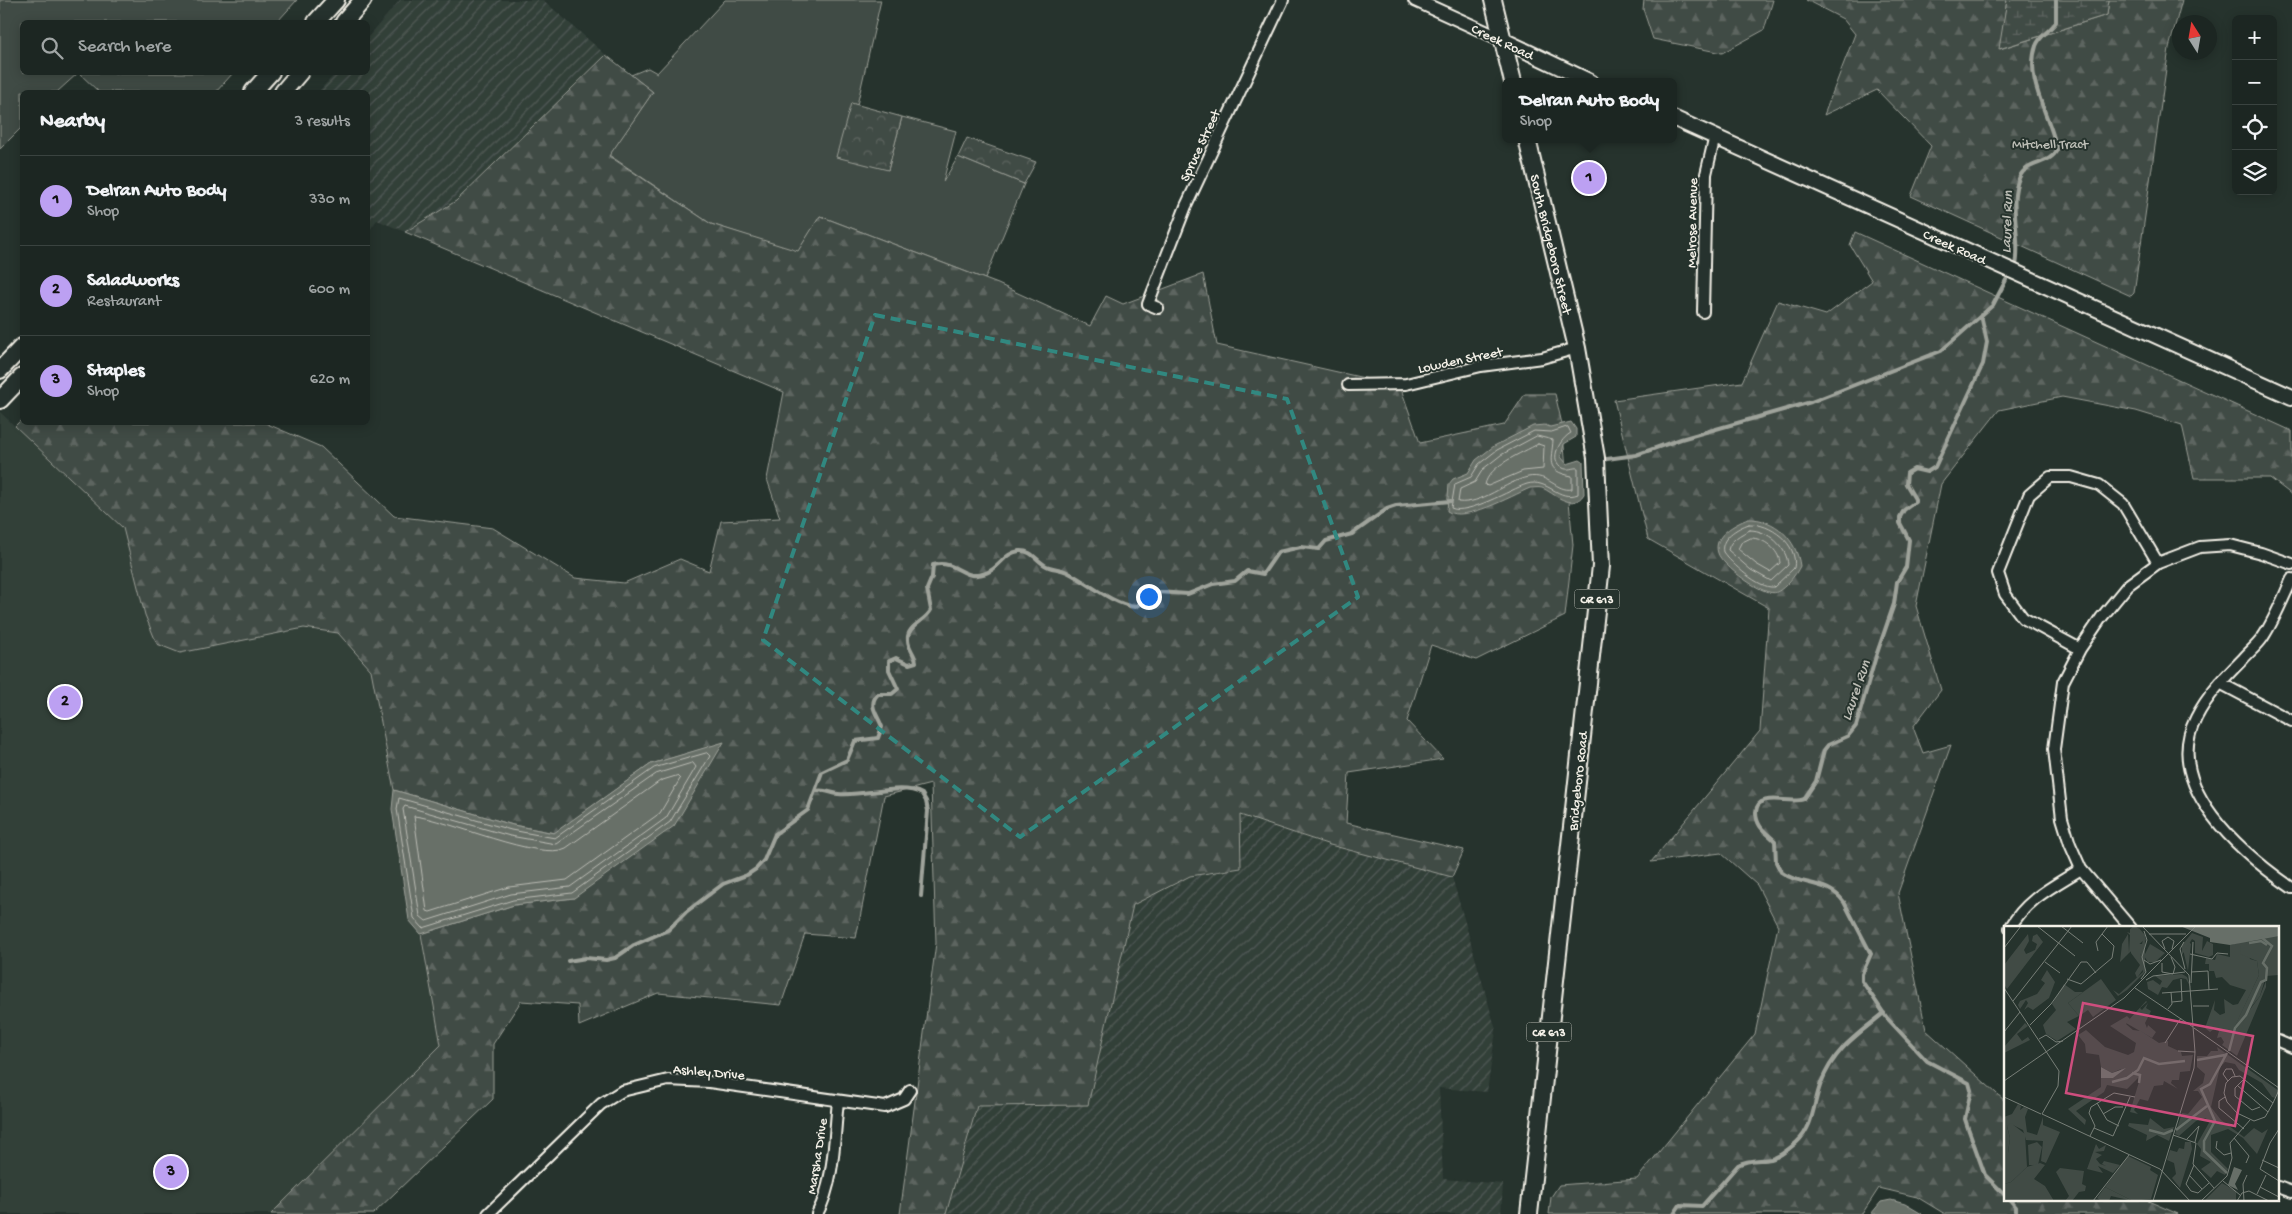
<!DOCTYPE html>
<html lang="en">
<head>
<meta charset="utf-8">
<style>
  body { margin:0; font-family:"Gochi Hand",sans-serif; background:#29322f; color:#f1f3f6 }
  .controls { position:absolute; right:15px; top:15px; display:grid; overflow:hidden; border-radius:8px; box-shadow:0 2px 12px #0003 }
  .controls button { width:45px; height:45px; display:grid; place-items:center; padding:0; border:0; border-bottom:1px solid #3a4340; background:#1c2622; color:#f1f3f6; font:25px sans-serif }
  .compass { position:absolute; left:2172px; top:15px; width:45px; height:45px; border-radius:50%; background:#1c2622; box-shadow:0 2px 12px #0003; rotate:349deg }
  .you { position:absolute; left:1148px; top:596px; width:18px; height:18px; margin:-12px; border:4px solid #fff; border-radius:50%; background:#1a73e8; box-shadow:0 0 0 8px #1a73e833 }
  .badge { display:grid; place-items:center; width:32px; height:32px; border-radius:50%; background:#bca0f2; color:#111; font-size:16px; font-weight:700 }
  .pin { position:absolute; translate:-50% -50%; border:2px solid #fff; box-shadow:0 1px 5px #0006 }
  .popup { position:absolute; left:1502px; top:78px; width:175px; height:65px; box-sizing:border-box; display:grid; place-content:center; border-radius:8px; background:#1c2622; filter:drop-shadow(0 1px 4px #0005); font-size:16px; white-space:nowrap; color:#a0a5a5 }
  .popup b { font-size:19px; color:#f1f3f6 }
  .popup::after { content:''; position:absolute; left:50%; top:100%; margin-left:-10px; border:10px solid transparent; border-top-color:#1c2622 }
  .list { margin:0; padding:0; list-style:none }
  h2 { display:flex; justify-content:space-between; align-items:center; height:65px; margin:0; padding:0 20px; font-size:21px }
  h2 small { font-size:16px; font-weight:400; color:#a0a5a5 }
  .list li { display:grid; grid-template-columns:32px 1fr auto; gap:15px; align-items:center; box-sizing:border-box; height:90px; padding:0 20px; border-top:1px solid #3a4340 }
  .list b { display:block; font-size:19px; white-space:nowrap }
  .list p { margin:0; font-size:16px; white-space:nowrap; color:#a0a5a5 }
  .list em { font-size:16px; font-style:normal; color:#a0a5a5 }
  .icon { flex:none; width:28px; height:28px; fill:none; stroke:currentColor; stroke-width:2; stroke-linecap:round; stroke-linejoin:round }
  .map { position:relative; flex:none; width:2292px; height:1214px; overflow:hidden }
  .search { position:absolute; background:#1c2622; box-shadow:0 2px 12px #0003; left:20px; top:20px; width:350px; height:55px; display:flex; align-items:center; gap:12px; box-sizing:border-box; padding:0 18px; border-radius:8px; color:#a0a5a5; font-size:19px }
  .panel { position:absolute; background:#1c2622; box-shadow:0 2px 12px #0003; left:20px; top:90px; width:350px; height:335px; border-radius:8px }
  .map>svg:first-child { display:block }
</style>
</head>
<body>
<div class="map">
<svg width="2292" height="1214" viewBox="0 0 2292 1214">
  <defs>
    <pattern id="industrial-furrows" width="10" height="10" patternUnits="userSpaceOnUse" patternTransform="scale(1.25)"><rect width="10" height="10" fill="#333f39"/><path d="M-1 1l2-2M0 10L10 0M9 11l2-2" fill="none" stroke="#515b56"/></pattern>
    <pattern id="forest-firs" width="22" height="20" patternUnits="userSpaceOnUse" patternTransform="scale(1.25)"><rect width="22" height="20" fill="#414b45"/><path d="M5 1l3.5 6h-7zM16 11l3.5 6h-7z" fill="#5d6560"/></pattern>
    <pattern id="wetland-marsh" width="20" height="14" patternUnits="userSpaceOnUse" patternTransform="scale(1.25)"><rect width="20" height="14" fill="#414b45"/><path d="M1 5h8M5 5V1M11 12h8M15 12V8" fill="none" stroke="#5d6560"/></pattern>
    <pattern id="park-crowns" width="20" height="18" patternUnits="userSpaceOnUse" patternTransform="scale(1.25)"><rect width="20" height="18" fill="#414b45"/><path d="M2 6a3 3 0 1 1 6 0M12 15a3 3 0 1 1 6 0" fill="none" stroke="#5d6560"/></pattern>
  </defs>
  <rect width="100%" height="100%" fill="#26332d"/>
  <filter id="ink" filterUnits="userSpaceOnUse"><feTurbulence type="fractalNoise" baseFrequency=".02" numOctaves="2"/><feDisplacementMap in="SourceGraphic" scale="10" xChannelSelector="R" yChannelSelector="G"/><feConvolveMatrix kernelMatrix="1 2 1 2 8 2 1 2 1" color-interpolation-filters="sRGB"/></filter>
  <g filter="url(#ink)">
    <!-- built -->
    <path fill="#333f39" d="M0 412 123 528 145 615 231 642 304 628 338 633 371 670 441 1045 271 1214H0Z"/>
    <!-- industrial -->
    <path fill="url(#industrial-furrows)" d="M400 0H543L606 55 456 201 405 232 377 220 368 232V92H318L336 73 368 72V37Z
      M1240 814 1330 845 1452 877 1496 1030 1487 1092 1439 1088 1443 1179 1503 1184 1501 1214H946L977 1106 1088 1105 1133 905 1190 876 1241 868Z"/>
    <!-- green -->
    <path fill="#414b45" stroke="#9a9e96" d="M0 0H297L277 22H22V72L78 73 57 92H22V127L0 149Z
      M725 0H881L857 105 851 103 888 170 902 117 956 131 943 182 958 157 1024 184 985 279 820 216 798 252 711 224 609 155 653 92 631 75 648 68 657 73Z
      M79 73H233L216 92H99Z"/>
    <!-- forest -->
    <path fill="url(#forest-firs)" stroke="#9a9e96" d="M1644 0H1773L1764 30 1722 53 1653 39 1643 9Z
      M1806 0H2007L2000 49 2107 15 2109 0H2182L2169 48 2134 293 2131 296 1911 196 1931 146 1877 90 1824 115 1855 34 1843 19Z
      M606 55 653 92 609 156 711 224 798 251 820 216 998 284 1090 326 1106 296 1123 304 1203 274 1217 345 1400 386 1420 443 1504 425 1525 394H1555L1562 424 1573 545 1565 616 1476 660 1431 645 1407 721 1443 759 1349 773 1346 823 1464 850 1452 877 1330 845 1240 815 1241 868 1190 876 1133 905 1088 1105 977 1106 946 1214H900L936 943 931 784 884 796 856 938 805 934 781 1005 658 993 579 1026 578 1005 521 1001 493 1044V1099L373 1214H271L441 1045 421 934 514 905 574 898 723 743 651 764 555 833 513 825 394 790 371 670 338 633 304 628 180 653 157 644 145 615 123 528 15 426 22 419V422L265 423 321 447 394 516 493 528 575 578 624 583 680 559 709 571 721 521 780 518 767 479 784 392 405 232 456 201Z
      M1855 232 2292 431V495L2270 478H2194L2182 425 2136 411 2062 397 1999 410 1941 484 1916 606 1941 690 1913 727 1923 753 1951 745 1898 893 1926 1030 2006 1102V1200H2146L2178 1214H1945L1917 1197 1879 1188 1862 1214H1549L1551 1197 1559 1185 1637 1179 1755 1034 1778 926 1757 885 1721 853 1651 862 1760 731 1769 608 1648 539 1614 400 1742 382 1778 301 1826 315 1872 281 1850 245Z"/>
    <!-- wetland -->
    <path fill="url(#wetland-marsh)" stroke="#9a9e96" d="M2007 0H2109L2107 15 1999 49Z"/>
    <!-- park -->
    <path fill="url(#park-crowns)" stroke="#9a9e96" d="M851 103 902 117 888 170 836 157Z
      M967 138 1036 162 1024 184 958 157Z"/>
    <!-- water -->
    <path fill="#676f68" stroke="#9fa39b" d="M1571 422 1576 429V437L1564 444 1561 457 1567 464 1580 460 1583 462 1584 494C1572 513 1553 492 1542 488 1538 487 1534 488 1530 488 1511 496 1464 523 1447 511L1449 484 1453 479 1468 473 1476 460 1494 446 1533 426 1545 425 1550 427Z
      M1748 519C1775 518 1797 540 1800 566 1796 575 1785 588 1777 592 1765 598 1721 565 1718 553 1712 536 1735 524 1748 519Z
      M724 742 674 826 574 898 514 905 421 934 409 920 392 809 394 790 513 825 554 833 651 764Z
      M1891 1200 1905 1204 1922 1214H1871L1881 1202Z"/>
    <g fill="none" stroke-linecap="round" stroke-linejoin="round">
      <!-- shore -->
      <path stroke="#bcbdb5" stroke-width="1" d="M1568 427 1571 433C1561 438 1547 460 1563 468 1568 471 1573 467 1578 468V494C1558 502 1548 478 1527 484 1511 489 1467 516 1451 508L1455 484 1471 477 1479 464 1497 450 1534 431 1551 432Z
        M1537 436 1553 440C1552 460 1544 471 1572 476V489C1556 492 1549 473 1528 477 1505 482 1482 505 1458 502L1460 489 1475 482 1483 469 1501 455Z
        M1538 444 1544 446 1543 469 1523 471 1488 486 1485 485C1488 466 1522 453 1538 444Z
        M1749 524C1770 523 1799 544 1794 568L1774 587C1759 589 1731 563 1723 552 1720 538 1737 528 1749 524Z
        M1750 530C1768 530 1787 547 1788 565L1771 581 1751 570 1728 550C1730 540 1741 534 1750 530Z
        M1751 538C1764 538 1779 550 1780 563L1770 572 1756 564 1738 549 1741 543Z
        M707 753 710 756 670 822 572 893 513 900 423 928 414 918 397 809 399 798 511 830 555 838 654 768Z
        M693 763 696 767 666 818 570 887 511 894 426 921 420 916 403 809 405 806 510 836 556 844 656 774Z
        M677 776 680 779 660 813 567 880 509 887 430 912 427 911 414 816C446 819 541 862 566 848L660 781Z"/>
      <!-- stream -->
      <path stroke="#9fa39b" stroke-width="4" d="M2016 265C2022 237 2007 203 2020 176 2028 161 2050 165 2057 150 2051 117 2024 80 2036 46 2039 36 2050 31 2056 22V0
        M1981 315 1987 342 1983 364 1935 467 1927 472 1914 469 1907 473 1906 484 1915 499V502L1904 510 1900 517V523L1909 540 1906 567 1897 582 1894 604 1876 656 1856 726 1848 736 1828 745 1824 750 1816 781 1804 799C1791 805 1757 790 1756 812 1756 827 1766 832 1775 841L1776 862 1781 872C1801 887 1827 879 1844 902L1871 954 1862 974V981L1887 1018 1927 1061 1969 1083 1971 1090 1965 1119 1968 1128 1985 1175 2006 1196
        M1607 459 1636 455 1681 439 1811 402 1941 351 1993 305 2006 280
        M816 791C825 789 830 793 838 794 864 797 901 782 922 794L926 801 928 811 921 896
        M568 961 586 958 606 960 615 958 634 945 668 930 686 912 723 884 747 875 756 869 764 860 775 834 808 810 822 772 847 760 855 741 878 738 882 727C878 715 867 705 878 694H892L898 689 889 670V661L896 658 909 664 916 662C915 654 908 648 908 640 906 626 926 621 931 610L927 589 932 577 933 565C955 560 962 577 977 575 999 573 1002 553 1019 551 1034 550 1037 563 1049 567 1055 569 1061 569 1067 572 1089 583 1110 603 1135 607L1157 592 1188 594 1213 584 1235 581 1247 571 1263 574 1278 552 1301 547 1319 549 1326 541 1352 534 1387 509 1396 506 1451 501
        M2010 1200 2016 1207V1214
        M1674 1214 1680 1205 1702 1206 1738 1165C1749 1159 1760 1161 1771 1159 1780 1157 1790 1148 1797 1142 1814 1126 1813 1104 1821 1083 1834 1049 1857 1035 1884 1013"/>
      <defs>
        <path id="minor" d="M1158 308 1148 304 1186 206 1283 0
          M1703 312 1706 174 1715 136
          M1348 385 1406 384 1481 366 1542 358 1577 348
          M2292 579C2283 598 2275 619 2263 637 2258 645 2249 652 2243 659 2225 677 2207 696 2196 718 2161 786 2243 854 2292 888
          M2080 649 2023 618 2005 594 1998 573 2029 495 2050 477H2071L2099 485 2123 504 2158 563
          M2220 683 2292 721
          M2010 928C2026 899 2054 886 2081 869
          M2131 928 2081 869 2070 844 2062 818 2054 749 2063 682 2080 649 2101 618 2128 585 2158 563 2200 547 2230 545 2261 553 2292 564
          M2278 1041 2292 1047
          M2278 1187 2292 1192
          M488 1214 601 1104 622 1091 668 1080 709 1082 885 1107 904 1099 910 1090
          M817 1214C835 1181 834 1137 838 1101"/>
        <path id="tertiary" d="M1415 0 1503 40"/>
        <path id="secondary" d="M1503 40 1591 82
          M1673 118 2292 397"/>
        <g id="primary">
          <path d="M1493 0 1513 82"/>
          <path id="s1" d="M1527 139 1577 348 1596 458 1601 566 1529 1214"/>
        </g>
        <path id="trunk" d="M316 22 336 0
          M344 22 363 0
          M253 92 271 72
          M283 92 300 72
          M0 370 22 347
          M0 400 22 377"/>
      </defs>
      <!-- minor casing -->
      <use href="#minor" stroke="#f4f1e8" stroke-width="14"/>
      <!-- tertiary casing -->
      <use href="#tertiary" stroke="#f4f1e8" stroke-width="16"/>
      <!-- secondary casing -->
      <use href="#secondary" stroke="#f4f1e8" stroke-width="18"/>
      <!-- primary casing -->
      <use href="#primary" stroke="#f4f1e8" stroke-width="20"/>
      <!-- trunk casing -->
      <use href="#trunk" stroke="#f4f1e8" stroke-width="20"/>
      <!-- minor -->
      <use href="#minor" stroke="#26332d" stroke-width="10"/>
      <!-- tertiary -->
      <use href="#tertiary" stroke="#26332d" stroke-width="12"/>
      <!-- secondary -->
      <use href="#secondary" stroke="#26332d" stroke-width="14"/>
      <!-- primary -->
      <use href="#primary" stroke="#26332d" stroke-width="16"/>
      <!-- trunk -->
      <use href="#trunk" stroke="#26332d" stroke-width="16"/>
    </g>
  </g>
  <!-- marked area -->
  <path fill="none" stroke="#318880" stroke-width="4" stroke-dasharray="10 6" stroke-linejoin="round" d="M875 315 1287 399 1358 597 1020 837 763 640Z"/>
  <g text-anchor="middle" stroke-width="4" stroke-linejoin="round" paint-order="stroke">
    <!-- shield labels -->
    <g fill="#26332d" stroke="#b6b8b0" stroke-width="1">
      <rect x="1574.5" y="589.5" width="45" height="19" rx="4"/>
      <rect x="1526.5" y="1022.5" width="45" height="19" rx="4"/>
    </g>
    <g font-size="12" font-weight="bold" fill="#f4f1e8">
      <text x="1597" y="603">CR 613</text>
      <text x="1549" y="1036">CR 613</text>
    </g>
    <!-- street labels -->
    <g font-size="14" fill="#f4f1e8" stroke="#26332d">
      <text transform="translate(1503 41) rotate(25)" y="5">Creek Road</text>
      <text transform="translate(1199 145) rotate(-65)" y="5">Spruce Street</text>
      <text transform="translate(1691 223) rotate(-89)" y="5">Melrose Avenue</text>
      <text dy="5" stroke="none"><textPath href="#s1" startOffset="108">South Bridgeboro Street</textPath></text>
      <text transform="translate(1955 246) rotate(24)" y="5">Creek Road</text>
      <text transform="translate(1460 359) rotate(-12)" y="5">Lowden Street</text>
      <text transform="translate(1577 781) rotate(-84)" y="5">Bridgeboro Road</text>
      <text transform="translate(709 1071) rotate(5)" y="5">Ashley Drive</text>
      <text transform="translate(816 1156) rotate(-81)" y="5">Marsha Drive</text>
    </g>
    <!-- park labels -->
    <g font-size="14" fill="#bebfb7" stroke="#26332d">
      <text x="2050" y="148">Mitchell Tract</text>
    </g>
    <!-- water labels -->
    <g font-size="15" font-style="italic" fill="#bcbdb5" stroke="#26332d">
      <text transform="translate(2006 222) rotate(-88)" y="5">Laurel Run</text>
      <text transform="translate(1855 690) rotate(-71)" y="5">Laurel Run</text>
    </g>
  </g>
  <!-- overview -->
  <g transform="translate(2004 926)">
    <rect width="275" height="275" fill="#26332d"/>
    <path d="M130 0 136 3 134 1 141 9V46L123 64 114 70 109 64 115 68 139 46 136 30 140 14 125 27 126 9 123 6 126 7V3ZM184 15 187 18 184 45 179 23ZM97 53 112 74 89 91 84 84 75 90 64 77ZM142 75 143 76 136 82 138 84 144 77 142 82 147 85 141 97 143 102 144 99 152 106 148 112 122 97ZM33 216 38 221 34 239H25L24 219ZM101 261 129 275 107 270 105 275H97L93 272Z" fill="#414b45"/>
    <path d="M188 7 199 11 198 25 203 15 209 18V29L205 31 191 27V15L188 13 178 29V19ZM24 8 25 15 20 24 22 28 31 24 33 18 28 15 29 10 33 8 39 16 3 63 0 58V39ZM124 8 125 27 116 36 118 18ZM140 10 142 13 136 30 140 42 133 52 131 47 136 39 127 27V18H138ZM242 15 246 33 253 35 255 49 227 109 256 70 262 55V61L233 130 218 119 220 116 217 111 213 112 215 105 211 102 206 106 201 102 211 74 210 84 216 89 221 87 220 73 229 79 234 78 242 64 226 59 218 51 212 52 210 45H205V38H201L202 32 211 34 213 28 226 31V19ZM146 18 161 27 151 36H144L140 30ZM43 44 51 56 45 72 29 84 24 81 20 84 24 77 22 74 16 83 14 79 16 75 33 68 41 57 37 54ZM178 48 183 51 187 62 182 53 177 52 169 54 163 62 158 61 154 69 144 63 143 56 149 54 156 59 158 55 151 50ZM60 58 71 66H79L64 77 75 90 63 96 72 103 53 115 42 108 39 99 52 84 48 78ZM123 90 126 93 122 98 129 104 137 105 155 117 164 115V120L177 126 178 130 189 129 186 145 176 146 175 154H168L167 157 174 163 160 155 159 159 150 160 144 175 136 173 130 184 134 188 126 186 137 149 123 163 103 159 100 166 72 185 82 194 81 199 64 183 97 161V152H109L117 143 108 147 97 141 95 129 82 127 81 118 74 109 82 104 101 121 124 129 130 126 132 117 106 100ZM21 97 24 100 13 108 18 115 24 111 26 114 0 127V121ZM213 121 275 165 271 172 268 171 258 157 235 144 231 138 221 136 216 141 207 181 217 194 240 211 250 202 258 207 264 203 253 228 239 212 224 203 207 209V226L224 243 221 249 213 245 207 252 197 243 207 236 196 230 197 223 193 218 206 195 201 192 192 195 175 210 171 208 178 187 184 188 198 171 194 165H189L199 157 201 148 193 141V130H203L207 125H214ZM14 178 17 180 16 184 20 181 24 183 21 191 23 206 33 209 39 191V199L56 206 42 237 37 235 39 215 22 214 19 204 9 199 3 200 6 212 4 227H0V191L8 188ZM146 192 160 203 170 201 165 215 153 209 142 215 143 209 124 200 125 197 144 199ZM181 216H187L188 223 176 262 168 252 172 248 170 237 163 234 166 224 173 226 175 222 180 223ZM92 218 95 223 102 219 100 225 91 226 98 229 92 233 96 238 102 240 98 238 100 235 116 239 109 247 94 240 99 247 83 243ZM124 230 147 241 146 244 154 249 147 273 129 275 101 261ZM36 237 41 239 30 253 41 260 50 275H0V258L7 256 23 241ZM56 242 80 245 78 258 82 260 81 265 75 266 68 275H61L65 270 52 246Z" fill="#414b45"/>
    <path d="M268 9 275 10V49L262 50 256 70 244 85 235 109 226 110 255 49 253 35 236 28 237 20 242 15Z" fill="#414b45"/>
    <path d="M7 197 21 208 23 241 7 256 0 258V227H4L6 212 3 200ZM218 257 232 265V275H200Z" fill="#414b45"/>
    <path d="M176 0H275V10L226 19 206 16V12ZM97 141 108 147 122 142 109 152H97ZM230 241 238 244 231 258 234 264 224 259Z" fill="#676f68"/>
    <path fill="none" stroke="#676f68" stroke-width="2.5" d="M245 17 257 15 263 19M225 125 231 102 242 89 257 56 262 54 263 42 259 37 268 20 257 11M193 134 221 129M128 147 136 149 135 157M108 156 123 152 134 144 140 132 155 138 181 135M145 204 160 208 169 204M172 204 203 180M223 247 200 225V215L211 195 197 163 206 158 223 127"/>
    <path fill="none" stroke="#787f78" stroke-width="1" d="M33 0 71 30M57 0 79 17M138 0 185 49 191 126 190 142 149 275M145 8H182M180 16 176 23 181 43M0 22 17 0M161 23 158 15 164 11 170 15 168 23M94 25 92 16 104 0M186 28 208 33 213 27 224 28M140 34 146 38 157 34M41 36 56 47M158 37V46L169 48 171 41 167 31M187 46 204 45 205 64M63 53 77 58 108 32 110 20 98 8M137 53 142 46 138 31 143 14 140 5M142 54 149 50 181 46M187 57 189 16M0 62 55 145 54 160 38 188M131 62 189 101M158 67 214 63M9 75 68 0M168 76 178 75 177 53M189 80H205M164 83 168 78 167 66M26 99 47 78 77 36H83L92 47M190 102 275 162M0 106 16 86M35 113 42 109 52 116 59 115M161 117 177 92M174 125 191 126M241 152 231 162V170L248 184 256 181M0 155 120 72 192 0M224 155 219 148 222 143H228L231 150M234 160 264 186M0 171 37 188M221 171 215 175V182L240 203M93 177 103 194 115 200M269 177 236 150 228 151 222 157 220 167 223 176 233 187 250 195 261 191 264 186 269 177 275 164M38 188 156 243 186 275M99 188 111 181H119M90 202 109 210M275 203 266 217 256 243 275 255M169 209 192 217 189 238 210 262M86 210 91 200 85 187 87 181 110 167 131 171M109 210 126 171M230 212 245 230 242 237M183 213 195 200 191 216M213 215 212 222 220 229 227 227M258 234 275 242M190 239 182 258 187 265 194 267 205 257M185 249 198 263M219 255 236 269M256 261 275 271M253 268 262 249M89 275 125 229M197 275 223 250 228 232 226 217 246 194M233 275 238 267 245 265 265 275M240 275 239 258 243 249"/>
    <path fill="#ce4e7e" fill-opacity="0.15" stroke="#ce4e7e" stroke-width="2.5" d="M79 77 249 110 231 200 62 167Z"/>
    <rect width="275" height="275" fill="none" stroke="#f4f1e8" stroke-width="2.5"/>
  </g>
</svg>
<div class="controls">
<button>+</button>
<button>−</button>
<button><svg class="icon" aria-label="locate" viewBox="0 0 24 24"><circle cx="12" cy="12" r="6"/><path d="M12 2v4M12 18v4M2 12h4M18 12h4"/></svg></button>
<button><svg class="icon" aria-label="layers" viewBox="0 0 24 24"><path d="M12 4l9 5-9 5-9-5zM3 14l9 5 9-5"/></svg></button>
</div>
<svg class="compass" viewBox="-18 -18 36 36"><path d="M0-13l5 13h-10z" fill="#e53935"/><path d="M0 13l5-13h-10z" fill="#a0a5a5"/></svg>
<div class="you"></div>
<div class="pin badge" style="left:1589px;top:178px">1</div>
<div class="popup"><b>Delran Auto Body</b>Shop</div>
<div class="pin badge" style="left:65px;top:702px">2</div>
<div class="pin badge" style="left:171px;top:1172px">3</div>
<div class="search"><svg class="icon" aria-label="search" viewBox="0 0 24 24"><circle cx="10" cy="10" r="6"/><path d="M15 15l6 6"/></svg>Search here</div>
<section class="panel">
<h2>Nearby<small>3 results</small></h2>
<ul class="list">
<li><span class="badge">1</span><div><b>Delran Auto Body</b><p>Shop</p></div><em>330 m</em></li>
<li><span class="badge">2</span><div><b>Saladworks</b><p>Restaurant</p></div><em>600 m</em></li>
<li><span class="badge">3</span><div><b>Staples</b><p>Shop</p></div><em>620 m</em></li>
</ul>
</section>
</div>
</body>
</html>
